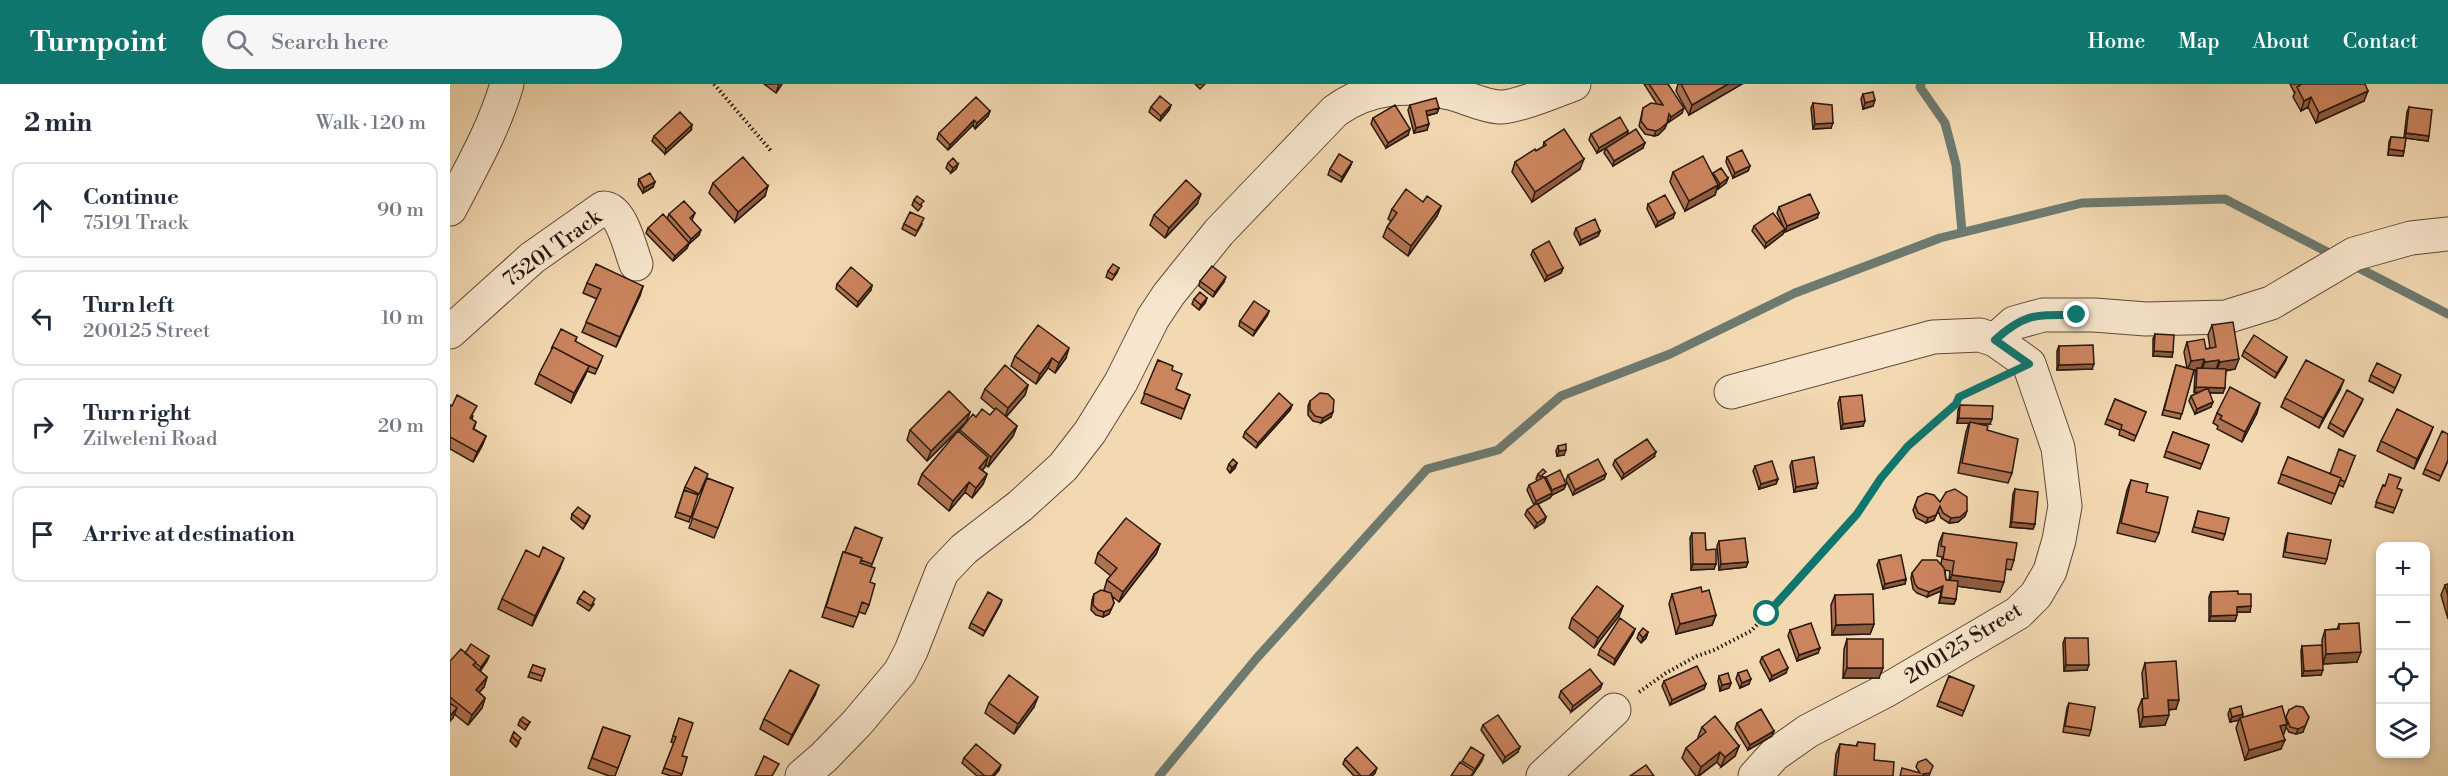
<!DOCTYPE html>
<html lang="en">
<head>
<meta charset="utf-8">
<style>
  body { margin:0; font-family:"Libre Bodoni",serif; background:#f6f6f7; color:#1f2937 }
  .controls { position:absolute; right:18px; bottom:18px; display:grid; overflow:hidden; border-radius:12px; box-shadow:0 3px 9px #0003 }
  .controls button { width:54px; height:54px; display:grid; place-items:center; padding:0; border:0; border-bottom:2px solid #e0e1e3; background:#fff; color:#1f2937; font:30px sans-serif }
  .stop { position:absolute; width:18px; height:18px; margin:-14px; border:4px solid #0f766e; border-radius:50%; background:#fff }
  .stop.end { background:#0f766e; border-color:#fff; box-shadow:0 2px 6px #0008 }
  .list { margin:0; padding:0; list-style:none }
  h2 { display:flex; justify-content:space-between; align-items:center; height:78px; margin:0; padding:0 24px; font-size:26px }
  h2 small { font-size:20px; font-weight:400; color:#747a83 }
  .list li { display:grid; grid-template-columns:39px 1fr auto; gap:18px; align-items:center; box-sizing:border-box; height:96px; margin:0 12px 12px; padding:0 12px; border:2px solid #e0e1e3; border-radius:12px }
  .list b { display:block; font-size:22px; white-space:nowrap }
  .list p { margin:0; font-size:20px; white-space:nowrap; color:#747a83 }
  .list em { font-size:20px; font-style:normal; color:#747a83 }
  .icon { flex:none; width:33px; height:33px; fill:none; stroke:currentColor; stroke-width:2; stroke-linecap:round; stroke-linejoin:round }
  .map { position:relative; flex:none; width:1998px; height:692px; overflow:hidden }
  header { display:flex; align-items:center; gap:36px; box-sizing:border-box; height:84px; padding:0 30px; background:#0f766e; color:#fff }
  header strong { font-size:28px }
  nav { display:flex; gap:33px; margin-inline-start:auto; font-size:21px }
  .search { width:420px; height:54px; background:#f6f6f7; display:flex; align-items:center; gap:15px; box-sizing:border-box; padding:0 21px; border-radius:33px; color:#747a83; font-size:22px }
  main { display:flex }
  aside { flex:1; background:#fff }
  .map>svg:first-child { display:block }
</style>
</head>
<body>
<header>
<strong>Turnpoint</strong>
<div class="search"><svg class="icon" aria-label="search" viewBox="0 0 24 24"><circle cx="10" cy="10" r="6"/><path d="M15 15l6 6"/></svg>Search here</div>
<nav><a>Home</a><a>Map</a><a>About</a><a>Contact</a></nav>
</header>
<main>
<aside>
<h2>2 min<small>Walk · 120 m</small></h2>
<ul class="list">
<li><svg class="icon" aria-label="ahead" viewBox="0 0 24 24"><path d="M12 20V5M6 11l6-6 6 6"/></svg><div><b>Continue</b><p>75191 Track</p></div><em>90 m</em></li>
<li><svg class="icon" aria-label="left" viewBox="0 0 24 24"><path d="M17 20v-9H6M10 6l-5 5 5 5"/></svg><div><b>Turn left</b><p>200125 Street</p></div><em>10 m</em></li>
<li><svg class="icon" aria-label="right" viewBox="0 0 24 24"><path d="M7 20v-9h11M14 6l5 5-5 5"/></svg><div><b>Turn right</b><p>Zilweleni Road</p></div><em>20 m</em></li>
<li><svg class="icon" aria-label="arrive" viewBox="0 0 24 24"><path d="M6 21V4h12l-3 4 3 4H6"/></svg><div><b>Arrive at destination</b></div></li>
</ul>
</aside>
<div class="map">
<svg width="1998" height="692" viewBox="0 0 1998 692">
  <rect width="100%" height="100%" fill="#f3d9b2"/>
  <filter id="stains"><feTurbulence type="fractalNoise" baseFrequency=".00333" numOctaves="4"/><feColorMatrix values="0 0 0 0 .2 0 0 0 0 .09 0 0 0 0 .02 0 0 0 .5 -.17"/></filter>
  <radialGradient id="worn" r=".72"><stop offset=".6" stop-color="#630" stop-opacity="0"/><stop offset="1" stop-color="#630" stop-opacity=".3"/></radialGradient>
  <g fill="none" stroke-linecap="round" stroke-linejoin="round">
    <!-- stream -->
    <path stroke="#6d7a70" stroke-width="9" d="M1471 0 1470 3 1495 39 1506 81 1512 148
      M1901 180 1998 230
      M709 692 806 575 977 385 1048 366 1111 312 1220 270 1345 209 1490 154 1632 119 1775 115 1887 173"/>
    <defs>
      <path id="minor" d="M0 125C21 84 44 45 57 0
        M0 248 82 174 153 124C172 124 180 165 186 180
        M1545 256 1564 239 1593 231H1644L1696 235 1776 233 1821 219 1904 170 1961 154 1998 150
        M1281 308 1483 253 1530 251 1545 256 1579 280 1608 364 1615 422 1609 456 1600 487 1586 511 1568 529 1437 606 1358 647 1324 671 1305 692
        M352 692 374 673 407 639 450 588 461 567 492 488 514 465 570 422 613 383 640 348 671 298 703 234 719 210 769 148 885 27C920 1 959 1 1000 9 1016 13 1033 22 1049 23 1065 24 1108 6 1124 0
        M1093 692 1164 626"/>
    </defs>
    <!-- minor casing -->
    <use href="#minor" stroke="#5c4939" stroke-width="35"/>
    <!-- path -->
    <path stroke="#291911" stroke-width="4" stroke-dasharray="1.5 3" stroke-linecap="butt" d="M264 0 322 68
      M1189 608 1216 589 1247 572 1264 566 1301 547 1365 479 1407 430 1431 394 1458 362 1506 320 1509 313 1547 295"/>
    <!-- minor -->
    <use href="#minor" stroke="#f7e6cd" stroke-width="33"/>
  </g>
  <!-- wall -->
  <path fill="#af7250" stroke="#291911" stroke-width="1.5" fill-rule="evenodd" d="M314 0H332L326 9Z
    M745 0H755L750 5Z
    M1194 0H1218L1232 29 1219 38 1218 36 1215 44 1208 51 1204 52 1195 50 1189 42 1193 24 1207 20Z
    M1228 0H1292L1239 31 1226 7Z
    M1840 0H1915L1914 17 1866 39 1858 23 1851 27 1843 13 1845 8H1844Z
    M1413 10 1423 22 1413 25 1411 15Z
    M1363 19 1381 44 1363 45 1361 24Z
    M721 21 719 26 710 37 699 28 701 23Z
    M960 21 989 24 987 29 977 32V46L964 49 958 26Z
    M1959 23 1978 57 1956 54 1953 72 1938 71 1939 58 1941 53 1954 54 1957 28Z
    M540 27 538 32 525 45 523 41 498 66 487 55 489 49Z
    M923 34 958 51 936 64 921 40Z
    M241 46 215 70 202 57 204 52Z
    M1178 47 1177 50 1193 64 1163 82 1154 69 1156 64 1147 69 1139 56 1141 50Z
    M1094 58 1130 85 1082 118 1062 88 1065 78 1093 63Z
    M1277 73 1300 82 1298 87 1283 94 1276 78Z
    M902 78 900 83 891 98 878 91 880 85Z
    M498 79 508 80 506 85 501 89 496 84Z
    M1223 88 1262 90 1263 89 1278 94 1276 99 1268 105 1267 104 1265 111 1235 127 1220 98Z
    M189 95 203 103 193 109 188 101Z
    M263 99 315 112 285 138 259 109Z
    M464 116 472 122 468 127 462 121Z
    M973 118 991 122 987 132 958 172 933 153 937 143 941 137 938 135 942 125Z
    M747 120 715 154 700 141 704 131Z
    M1198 120 1223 134 1206 143 1197 125Z
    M1329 123 1367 134 1335 148V146L1333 150 1315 164 1302 147 1304 142H1333L1327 129Z
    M245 129 242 136 249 151 239 160 237 164 223 177 196 149 198 144H225L217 135 219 130Z
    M454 140H472L465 152 452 145Z
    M1126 144 1150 147 1148 152 1130 161 1124 150Z
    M1083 166 1113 184 1111 189 1095 197 1081 171Z
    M669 184 667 189 662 196 656 193 658 187Z
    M750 197 774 198 763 213 749 202Z
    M137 199 193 202 166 263 132 248 147 215 133 209Z
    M387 200 422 201 421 206 407 223 386 205Z
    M757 214 755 219 749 226 742 220 744 215Z
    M819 227 817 232 803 252 789 242 790 237Z
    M1762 241 1785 285 1776 287 1773 309H1759L1761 323 1745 330 1739 317 1741 312 1749 308H1744L1745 289 1746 285 1744 286 1730 335 1712 331 1726 281 1737 284 1734 268 1737 258 1756 265 1760 264 1758 251Z
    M1705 250 1722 273 1703 272V255Z
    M127 253 125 258 151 277 145 290 137 287 121 319 85 300 89 290Z
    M1609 262 1642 285 1607 286V267Z
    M1794 267 1837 273 1835 278 1825 294 1792 272Z
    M565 272 616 274 605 289 598 284 586 300 561 282Z
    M708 276 722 286 726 305 740 311 731 335 691 319Z
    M1921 291 1949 296 1943 309 1919 297Z
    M578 301 575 311 556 333 567 342 563 352 538 383 536 381 532 386 537 390 533 400 522 414 515 408 499 427 468 400 472 390 510 346 526 333 540 331 545 326 531 314 535 305Z
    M1890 306 1869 344 1831 323 1835 314Z
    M1390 313 1413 342 1391 345 1388 319Z
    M1665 315 1696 328 1684 357 1669 351 1670 346 1655 340Z
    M1913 315 1893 353 1878 344 1880 339Z
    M860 317 881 333 871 339 863 337 858 331V322Z
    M0 321 23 332 22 335 26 338 24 345 36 352 32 362 23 378 0 365Z
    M842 321 840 326 806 364 793 353 795 348Z
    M1510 321 1540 340H1527L1537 346 1562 389 1558 399 1508 389 1516 348 1519 339H1507L1508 326Z
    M520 328 516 338 477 377 457 356 460 346Z
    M1767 329H1807L1792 358 1767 345 1768 342 1763 339Z
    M1983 343 1979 353 1964 385 1927 367 1931 357Z
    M1723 348 1759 361 1750 385 1714 373Z
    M1108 362 1114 371 1107 372 1106 367Z
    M1905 372 1893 403 1889 401 1881 420 1828 399 1838 373 1880 390Z
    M1204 373 1172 395 1163 381 1165 376Z
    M1342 377 1366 404 1344 408 1340 382Z
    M1998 377 1989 397 1973 390 1975 385Z
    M787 379 785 384 780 389 777 385 779 380Z
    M1305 382 1328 395 1326 400 1309 405 1303 387Z
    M1088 390 1094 393 1093 394 1095 395 1096 393 1116 400 1114 405 1102 411 1100 414 1088 420 1096 433 1094 438 1085 444 1075 431 1077 426 1084 421 1077 406 1079 401 1087 397 1086 395Z
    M1156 390 1154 395 1123 411 1116 396 1118 391Z
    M257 394 283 404 264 454 239 444Z
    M256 395 246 415 239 438 225 433 235 403Z
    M1681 396 1696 408 1709 449 1705 458 1667 449 1677 406Z
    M1933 401 1952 406 1943 429 1925 423Z
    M1565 405 1585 440 1583 445 1560 443 1563 410Z
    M1468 413 1490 418 1515 432 1508 438 1499 439 1491 434 1488 427 1484 436 1476 439 1466 434 1463 426Z
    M1748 427 1775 450 1773 456 1742 448Z
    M122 430 140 432 138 437 133 445 121 435Z
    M1242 449 1264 485 1241 486 1240 454Z
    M1493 449 1564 476 1561 486 1556 485 1550 508 1507 502 1506 515 1504 520 1489 519 1491 507 1477 513 1467 509 1463 505 1461 494 1462 489 1491 480 1492 473 1487 472 1489 459ZM1495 486 1500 487 1499 496H1496Z
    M1838 449 1877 475 1875 480 1833 473 1836 454Z
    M432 454 421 483 419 521 415 530 409 528 403 543 372 533 393 468H395Z
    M1269 457 1298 478 1296 483 1269 486 1267 462Z
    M710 460 706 470 669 518 662 512 664 519 659 530 653 533 646 531 641 526 642 516 644 510 656 508 654 506 657 496 661 492 645 479 648 469Z
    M89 473 110 484 82 542 48 525 52 515Z
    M1429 476 1456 495 1455 500 1433 505 1427 481Z
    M1998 500V535L1991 511 1995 501Z
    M1252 508 1266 531 1262 541 1226 550 1219 520 1222 510Z
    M1761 508 1788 510 1800 528H1787L1785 537H1759V513Z
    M1385 511 1424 540 1420 550 1382 551 1381 521Z
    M129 514 144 520 139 527 127 519Z
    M550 521 533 552 519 544 521 539Z
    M1173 522 1169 532 1144 564 1119 544 1122 534Z
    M1889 540 1907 578 1873 580 1872 556 1875 546 1887 545Z
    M1185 545 1183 550 1164 581 1148 571 1150 565Z
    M1340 546 1368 569 1347 577 1338 552Z
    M1198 548 1196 554 1191 559 1187 554 1189 549Z
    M1615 554 1637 586 1614 587 1613 559Z
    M1397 555 1429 594H1393L1394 565Z
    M1852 562 1871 591 1852 592 1851 567Z
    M15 569 39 572 37 577 30 587 37 593 34 603 29 608 35 614 32 624 18 641 4 630 0 637V577Z
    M1312 573 1336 589 1320 597 1310 578Z
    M1695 579 1726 625 1719 626 1715 641 1690 643 1688 625 1692 615H1694L1692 589Z
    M83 581 95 585 91 597 78 593Z
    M1288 589 1299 600 1290 604 1286 595Z
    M1269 592 1281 599 1279 604 1270 607 1268 597Z
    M1499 592 1524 602 1512 632 1487 622Z
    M1214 597 1256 600 1254 605 1220 621 1212 602Z
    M1152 600 1150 605 1121 628 1109 613 1111 607Z
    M365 611 338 661 310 645 314 635Z
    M539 619 584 623 564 650 535 629Z
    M1619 619 1641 646 1639 652 1613 648 1617 624Z
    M1780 625 1792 634H1836L1839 626 1853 648 1846 650 1839 648 1836 643 1833 650 1831 665 1795 676 1786 644 1789 636 1780 638 1778 630Z
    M229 634 232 672 237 673 231 692H221L212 689 224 659 221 658Z
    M70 636 80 638 75 646 68 641Z
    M1287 639 1324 647 1322 652 1298 666 1285 645Z
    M1033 641 1068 668 1053 679 1031 646Z
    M153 643 180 652 165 692H159L138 684Z
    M1252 643 1289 662 1285 672 1271 683 1267 678 1249 692H1246L1232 674 1236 664 1249 654 1248 653Z
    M64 648 69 659 66 663 60 657 62 652Z
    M1408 658 1424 676 1443 692H1384L1386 670 1390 660 1406 662Z
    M514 674 549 686 544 692H527L512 679Z
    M895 675 925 689 922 692H904L893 680Z"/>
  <!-- shaded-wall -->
  <path fill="#8e5c41" stroke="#291911" stroke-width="1.5" d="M329 0H332L326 9Z
    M1278 0H1292L1239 31 1242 21Z
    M1918 7 1914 17 1866 39 1869 29Z
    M1861 13 1858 23 1851 27 1854 17Z
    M1425 16 1423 22 1413 25 1415 19Z
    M721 21 719 26 710 37 711 32Z
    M989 24 987 29 974 32 976 27Z
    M1234 24 1232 29 1219 38 1221 33Z
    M540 27 538 32 525 45 527 39Z
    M524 36 523 41 498 66 500 61Z
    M1217 39 1215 44 1208 51 1204 52 1206 47Z
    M1383 39 1381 44 1363 45 1365 40Z
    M979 40 977 46 964 49 966 44Z
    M242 41 241 46 215 70 216 65Z
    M960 45 958 51 936 64 938 59Z
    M1178 47 1177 52 1147 69 1149 64Z
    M1956 49 1979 52 1978 57 1954 54Z
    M1195 59 1193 64 1163 82 1164 77Z
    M1939 65 1954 67 1953 72 1938 71Z
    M1134 75 1130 85 1082 118 1085 108Z
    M902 78 900 83 891 98 892 93Z
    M508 80 506 85 501 89 503 84Z
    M1300 82 1298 87 1283 94 1285 89Z
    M1278 94 1276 99 1268 105 1270 100Z
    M205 98 203 103 193 109 194 104Z
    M1268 101 1265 111 1235 127 1239 117Z
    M318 102 315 112 285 138 288 128Z
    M751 110 747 120 715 154 719 144Z
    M991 122 987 132 958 172 961 162Z
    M1225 129 1223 134 1206 143 1208 138Z
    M1369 129 1367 134 1335 148 1337 142Z
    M1335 145 1333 150 1315 164 1316 159Z
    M251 146 249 151 239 160 241 155Z
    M1150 147 1148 152 1130 161 1131 156Z
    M239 159 237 164 223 177 225 172Z
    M1113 184 1111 189 1095 197 1097 192Z
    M776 193 774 198 763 213 765 208Z
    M422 201 421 206 407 223 408 218Z
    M193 202 190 212 166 263 170 253Z
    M757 214 755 219 749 226 751 221Z
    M819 227 817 232 803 252 805 247Z
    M619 264 616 274 605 289 609 279Z
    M1704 267 1723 268 1722 273 1703 272Z
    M1837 273 1835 278 1825 294 1827 289Z
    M602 274 598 284 586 300 590 290Z
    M1754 275 1751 285 1737 287 1741 277Z
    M1789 275 1785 285 1766 288 1770 278Z
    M1769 276 1766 286 1751 288 1755 278Z
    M1644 280 1642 285 1607 286 1609 281Z
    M139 282 135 292 121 319 124 309Z
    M1894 296 1890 306 1869 344 1873 334Z
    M578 301 575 311 555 334 558 324Z
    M1746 303 1775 304 1773 309 1744 308Z
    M1913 315 1911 320 1893 353 1895 348Z
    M1763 318 1761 323 1745 330 1747 325Z
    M1810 319 1807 329 1792 358 1795 348Z
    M842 321 840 326 806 364 808 359Z
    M520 328 516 338 477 377 481 367Z
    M883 328 881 333 871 339 873 334Z
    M1509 334 1542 335 1540 340 1507 339Z
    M1415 337 1413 342 1391 345 1393 340Z
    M567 342 563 352 538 383 541 373Z
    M1983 343 1979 353 1964 385 1967 375Z
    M36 352 32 362 23 378 27 368Z
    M1116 366 1114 371 1107 372 1109 367Z
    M1206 368 1204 373 1172 395 1174 390Z
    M538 373 535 383 525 394 529 384Z
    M787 379 785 384 780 389 782 384Z
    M537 390 533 400 522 414 526 404Z
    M1156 390 1154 395 1123 411 1125 406Z
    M1328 395 1326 400 1309 405 1311 400Z
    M519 398 515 408 499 427 503 417Z
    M1368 399 1366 404 1344 408 1346 403Z
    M1116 400 1114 405 1102 411 1100 414 1084 422 1086 417 1101 410 1102 406Z
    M1490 422 1484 436 1476 439 1478 434Z
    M1517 427 1515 432 1508 438 1499 439 1501 434Z
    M1096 433 1094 438 1085 444 1087 439Z
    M1562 438 1585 440 1583 445 1560 443Z
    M710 460 706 470 669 518 673 508Z
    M114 474 110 484 82 542 85 532Z
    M1298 478 1296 483 1269 486 1271 480Z
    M1243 480H1266L1264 485 1241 486Z
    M1502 491 1554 498 1550 508 1498 501Z
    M1456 495 1455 500 1433 505 1435 500Z
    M1493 502 1491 507 1477 513 1479 508Z
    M1491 513 1506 515 1504 520 1489 519Z
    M552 516 550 521 533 552 535 547Z
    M664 519 659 530 653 533 654 528Z
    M1173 522 1169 532 1144 564 1148 554Z
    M1801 522 1800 528H1785L1787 523Z
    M1266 531 1262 541 1226 550 1230 540Z
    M1787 531 1785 537H1759L1761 532Z
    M1424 540 1420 550 1382 551 1386 541Z
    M1185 545 1183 550 1164 581 1165 575Z
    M1198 548 1196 554 1191 559 1193 554Z
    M1370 564 1368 569 1347 577 1349 571Z
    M1911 568 1907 578 1873 580 1876 570Z
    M39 572 37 577 29 589 31 583Z
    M1616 581H1639L1637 586 1614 587Z
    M1338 584 1336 589 1320 597 1322 592Z
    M1397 584H1433L1429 594H1393Z
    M1873 586 1871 591 1852 592 1854 587Z
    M37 593 34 603 22 616 26 606Z
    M1301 595 1299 600 1290 604 1292 599Z
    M1281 599 1279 604 1270 607 1272 601Z
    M1152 600 1150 605 1121 628 1123 622Z
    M1256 600 1254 605 1220 621 1222 616Z
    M369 601 365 611 338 661 342 651Z
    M588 613 584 623 564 650 568 640Z
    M35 614 32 624 18 641 22 631Z
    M1718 616H1729L1726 625 1714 626Z
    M7 624 3 634 0 637V632Z
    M1793 630 1792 636 1790 634 1789 636 1780 638 1782 633Z
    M1719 631 1715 641 1690 643 1693 633Z
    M1859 633 1853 648 1846 650 1848 645Z
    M1837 640 1834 650 1827 652 1830 642Z
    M1324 647 1322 652 1298 666 1300 661Z
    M1835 656 1831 665 1795 676 1799 666Z
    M1289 662 1285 672 1271 683 1275 673Z
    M1070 663 1068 668 1053 679 1055 673Z
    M1270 668 1267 678 1248 692 1251 683Z
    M1034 671 1032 677 1022 692H1021Z
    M551 681 549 686 544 692H542Z
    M927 684 925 689 922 692H919Z
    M1480 689 1479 692H1473V690Z"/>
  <!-- building -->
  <path fill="#cb845d" stroke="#291911" stroke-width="1.5" d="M1199 0H1218L1234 24 1221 33 1219 30 1217 39 1210 45 1206 47 1197 45 1191 37 1193 24 1201 19 1213 21Z
    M1231 0H1278L1242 21Z
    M1852 0H1915L1918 7 1869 29 1861 13 1854 17 1847 3Z
    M1423 8 1425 16 1415 19 1413 10Z
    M710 12 721 21 711 32 701 23Z
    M526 13 540 27 527 39 524 36 500 61 489 49Z
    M986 14 989 24 976 27 979 40 966 44 960 21Z
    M1363 19 1382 21 1383 39 1365 40Z
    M945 21 960 45 938 59 923 34Z
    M1959 23 1982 26 1979 52 1956 49Z
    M230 28 242 41 216 65 204 52Z
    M1170 33 1178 47 1149 64 1141 50Z
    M1114 45 1134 75 1085 108 1065 78 1085 65 1086 67 1096 61 1094 58Z
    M1186 45 1195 59 1164 77 1156 64Z
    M1941 53 1956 54 1954 67 1939 65Z
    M1292 66 1300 82 1285 89 1277 73Z
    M889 70 902 78 892 93 880 85Z
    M1253 72 1268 101 1239 117 1223 88Z
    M293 73 318 102 288 128 263 99Z
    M503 74 508 80 503 84 498 79Z
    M1271 84 1278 94 1270 100 1263 89Z
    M200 89 205 98 194 104 189 95Z
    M736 96 751 110 719 144 704 131Z
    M956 105 973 118 977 112 991 122 961 162 937 143 947 129 942 125Z
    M1360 110 1369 129 1337 142 1329 123Z
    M1215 111 1225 129 1208 138 1198 120Z
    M467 112 474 117 470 121 464 116Z
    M234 117 245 129 240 134 251 146 241 155 219 130Z
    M460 128 474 134 467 147 454 140Z
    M1323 129 1335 145 1316 159 1304 142Z
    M213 130 239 159 225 172 198 144Z
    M1145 135 1150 147 1131 156 1126 144Z
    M1099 157 1113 184 1097 192 1083 166Z
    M146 180 193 202 170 253 136 238 151 205 137 199Z
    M663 180 669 184 664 191 658 187Z
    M762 182 776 193 765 208 750 197Z
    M401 183 422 201 408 218 387 200Z
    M750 208 757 214 751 221 744 215Z
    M804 217 819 227 805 247 790 237Z
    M1783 238 1789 275 1770 278 1769 276 1755 278 1754 275 1741 277 1737 258 1754 255 1756 265 1766 263 1762 241Z
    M588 241 619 264 609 279 602 274 590 290 565 272Z
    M111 245 127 253 125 257 153 272 147 285 135 280 103 263 101 265Z
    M1705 250 1724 251 1723 268 1704 267Z
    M1804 251 1837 273 1827 289 1794 267Z
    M1643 261 1644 280 1609 281V262Z
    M103 263 139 282 124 309 89 290Z
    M708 276 723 282 722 286 732 290 726 305 740 311 734 325 694 309Z
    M1856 276 1894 296 1873 334 1835 314Z
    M1927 279 1951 291 1945 304 1921 291Z
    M555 281 578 301 558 324 535 305Z
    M1726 281 1744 286 1732 330 1714 326Z
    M1747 284 1776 285 1775 304 1746 303Z
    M1780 303 1810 319 1795 348 1770 335 1772 332 1767 329Z
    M1758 304 1763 318 1747 325 1741 312Z
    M1897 306 1913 315 1895 348 1880 339Z
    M499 307 520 328 481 367 460 346Z
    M829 309 842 321 808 359 795 348Z
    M870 309 878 310 884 316 883 328 873 334 865 332 860 326V317Z
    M7 311 27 322 20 334 26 338 23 345 36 352 27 368 0 353V321L2 322Z
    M1412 311 1415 337 1393 340 1390 313Z
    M1665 315 1696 328 1686 352 1671 345 1672 341 1657 335Z
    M1510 321 1543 322 1542 335 1509 334Z
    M546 324 567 342 541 373 510 346 523 330 526 333 532 325 540 331Z
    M1947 325 1983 343 1967 375 1931 357Z
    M1520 338 1538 342 1537 346 1568 355 1562 389 1512 379Z
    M508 347 538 373 529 384 537 390 526 404 519 398 503 417 472 390Z
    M1992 347 1998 350V376L1991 392 1975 385Z
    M1723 348 1759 361 1752 380 1716 367Z
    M1197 355 1206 368 1174 390 1165 376Z
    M1116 360V366L1109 367 1108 362Z
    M1889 365 1905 372 1895 398 1891 396V394L1880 390Z
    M1364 373 1368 399 1346 403 1342 377Z
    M1838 373 1891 394 1885 410 1831 390Z
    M783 375 787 379 782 384 779 380Z
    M1148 375 1156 390 1125 406 1118 391Z
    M1322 377 1328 395 1311 400 1305 382Z
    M245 383 258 390 249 410 235 403Z
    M1093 385 1096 388 1090 393 1088 390Z
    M1110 386 1116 400 1102 406 1096 393Z
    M1939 390 1951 394 1947 404 1952 406 1945 424 1926 418 1933 401 1935 402Z
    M1094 393 1102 409 1086 417 1079 401Z
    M257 394 283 404 268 444 242 434Z
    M1681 396 1698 400 1696 408 1718 413 1709 449 1671 439Z
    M1505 405 1517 413V427L1510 433 1501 434 1493 429 1490 422 1486 431 1478 434 1468 429 1465 421 1468 413 1476 409 1484 411 1490 418 1496 408Z
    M1565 405 1588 408 1585 440 1562 438Z
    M234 406 248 411 241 433 227 428Z
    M1087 419 1096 433 1087 439 1077 426Z
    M128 423 140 432 135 440 122 430Z
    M1748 427 1779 434 1775 450 1744 443Z
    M676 434 710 460 673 508 657 496 667 484 648 469Z
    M405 443 432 454 422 480 411 476 412 474 395 468Z
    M1242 449H1255L1256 466 1266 465V480H1243Z
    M1493 449 1567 459 1564 476 1557 475 1554 498 1502 491 1504 477 1493 475 1495 463 1491 462Z
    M1838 449 1881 456 1877 475 1835 468Z
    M1295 454 1298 478 1271 480 1269 457Z
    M93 463 114 474 85 532 52 515 76 466 89 473Z
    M393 468 412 474 410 479 425 484 420 498 425 500 419 521 412 518 407 533 376 523Z
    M1451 471 1456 495 1435 500 1429 476Z
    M1472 476H1487L1494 484 1496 496 1508 497 1506 515 1491 513 1493 502 1479 508 1468 504 1465 500 1462 489Z
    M1998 500V512L1995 501Z
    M1147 502 1173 522 1148 554 1122 534Z
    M1251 503 1252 508 1259 506 1266 531 1230 540 1222 510Z
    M651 506 661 509 664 519 661 525 654 528 648 526 643 521 644 510Z
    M134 507 145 515 141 522 129 514Z
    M1788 507V510H1801V522L1787 523V531L1761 532V508Z
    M538 508 552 516 535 547 521 539Z
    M1423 510 1424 540 1386 541 1385 511Z
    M1170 534 1185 545 1165 575 1150 565Z
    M1361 539 1370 564 1349 571 1340 546Z
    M1909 539 1911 568 1876 570 1875 546 1889 545V540Z
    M1193 544 1198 548 1193 554 1189 549Z
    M1615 554H1638L1639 581H1616Z
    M1397 555H1433V584H1397Z
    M21 560 39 572 31 583 25 579 26 578 15 569Z
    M1872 561 1873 586 1854 587 1852 562Z
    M11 565 26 578 23 581 37 593 26 606 35 614 22 631 0 613V577Z
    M1329 565 1338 584 1322 592 1312 573Z
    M1726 577 1729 616H1718L1719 631 1693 633 1692 615 1698 614 1695 579Z
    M83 581 95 585 93 592 80 588Z
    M1247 582 1256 600 1222 616 1214 597Z
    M1140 585 1152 600 1123 622 1111 607Z
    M340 586 369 601 342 651 314 635Z
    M1297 586 1301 595 1292 599 1288 589Z
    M1278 589 1281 599 1272 601 1269 592Z
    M559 591 588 613 568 640 539 619Z
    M1499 592 1524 602 1514 627 1489 617Z
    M0 619 7 624 0 632Z
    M1619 619 1645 623 1641 646 1615 642Z
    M1791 622 1793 630 1782 633 1780 625Z
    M1832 622 1837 640 1830 642 1835 656 1799 666 1790 634Z
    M1846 622 1853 623 1859 633 1855 642 1848 645 1840 643 1836 633 1839 626Z
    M1311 625 1324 647 1300 661 1287 639Z
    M1048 631 1070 663 1055 673 1033 641Z
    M1265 632 1289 662 1275 673 1270 668 1251 683 1236 664 1256 648 1252 643Z
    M73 633 80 638 77 641 70 636Z
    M229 634 243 639 232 672 237 673 232 690 214 684 226 653 223 652Z
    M153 643 180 652 168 684 142 674Z
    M64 648 71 654 68 658 62 652Z
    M1408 658 1425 660 1424 676 1444 678 1443 692H1386L1390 660 1407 662Z
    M526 660 551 681 542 692H535L514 674Z
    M907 663 927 684 919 692H911L895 675Z
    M1021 663 1034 671 1025 685 1012 677Z
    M314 672 329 680 322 692H305Z
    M1476 675 1483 682 1480 689 1473 690V692H1450L1452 684 1470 689 1466 683 1468 678Z
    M1010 678 1024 687 1021 692H1001Z
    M1196 681 1204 692H1180Z"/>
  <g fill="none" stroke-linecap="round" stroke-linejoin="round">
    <!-- route -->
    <path stroke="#0f766e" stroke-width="8" d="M1317 530 1407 430 1431 394 1458 362 1506 320 1509 313 1579 280 1545 256C1576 228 1587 231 1627 231"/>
  </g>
  <g text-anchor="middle" stroke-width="5" stroke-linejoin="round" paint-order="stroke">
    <!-- street labels -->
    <g font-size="21" fill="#291911" stroke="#f7e6cd">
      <text transform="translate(102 164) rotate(-36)" y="7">75201 Track</text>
      <text transform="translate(1513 559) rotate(-32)" y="7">200125 Street</text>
    </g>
  </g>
  <rect width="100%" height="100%" filter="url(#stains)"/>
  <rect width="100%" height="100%" fill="url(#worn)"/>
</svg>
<div class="controls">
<button>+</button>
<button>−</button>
<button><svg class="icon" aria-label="locate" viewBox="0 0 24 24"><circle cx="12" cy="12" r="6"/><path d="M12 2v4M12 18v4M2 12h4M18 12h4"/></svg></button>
<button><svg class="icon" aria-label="layers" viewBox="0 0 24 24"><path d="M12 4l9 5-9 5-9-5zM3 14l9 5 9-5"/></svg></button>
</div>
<div class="stop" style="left:1317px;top:530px"></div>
<div class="stop end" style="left:1627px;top:231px"></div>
</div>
</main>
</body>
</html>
